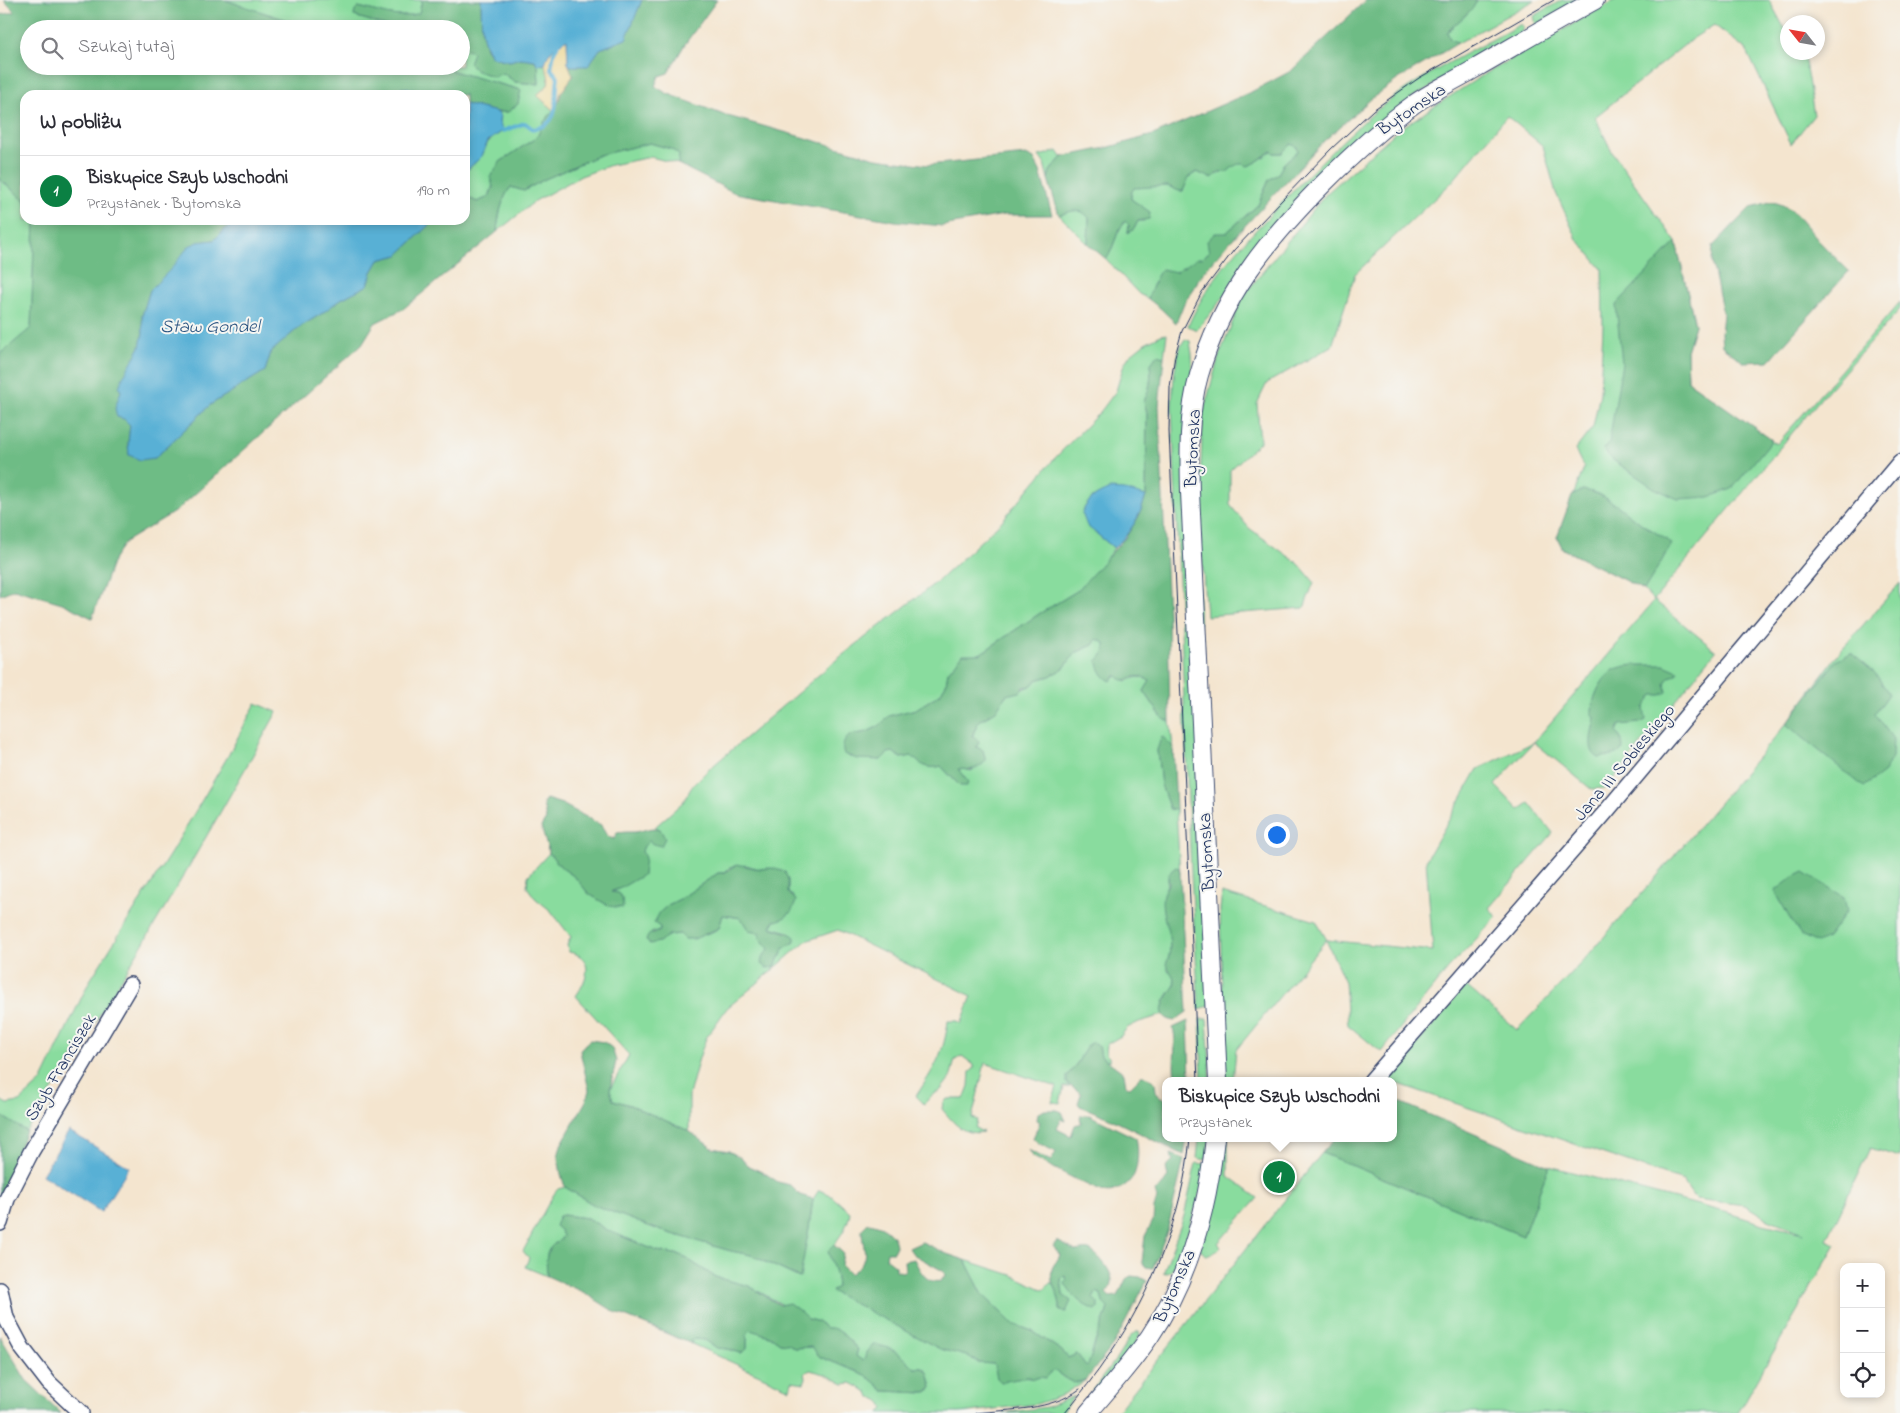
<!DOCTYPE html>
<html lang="pl">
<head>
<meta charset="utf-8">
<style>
  body { margin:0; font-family:"Indie Flower",sans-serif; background:#f7f7f7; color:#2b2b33 }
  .controls { position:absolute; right:15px; bottom:15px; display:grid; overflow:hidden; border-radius:10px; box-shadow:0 2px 8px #0003 }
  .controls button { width:45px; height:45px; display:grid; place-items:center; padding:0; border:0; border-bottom:1px solid #e1e1e2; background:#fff; color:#2b2b33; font:25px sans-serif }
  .compass { position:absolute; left:1780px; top:15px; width:45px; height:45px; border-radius:50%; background:#fff; box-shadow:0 2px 8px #0003; rotate:301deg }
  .you { position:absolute; left:1276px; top:834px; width:18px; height:18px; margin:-12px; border:4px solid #fff; border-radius:50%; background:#1a73e8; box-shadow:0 0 0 8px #1a73e833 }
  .badge { display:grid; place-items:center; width:32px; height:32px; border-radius:50%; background:#0b8043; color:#fff; font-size:16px; font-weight:700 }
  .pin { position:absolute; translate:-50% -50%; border:2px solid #fff; box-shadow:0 1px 5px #0006 }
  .popup { position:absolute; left:1162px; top:1077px; width:235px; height:65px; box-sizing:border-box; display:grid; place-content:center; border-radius:10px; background:#fff; filter:drop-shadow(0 1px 4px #0005); font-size:16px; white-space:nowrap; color:#7c7c81 }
  .popup b { font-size:19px; color:#2b2b33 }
  .popup::after { content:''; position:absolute; left:50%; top:100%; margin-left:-10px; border:10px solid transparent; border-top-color:#fff }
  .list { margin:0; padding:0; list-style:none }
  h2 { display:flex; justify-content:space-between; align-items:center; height:65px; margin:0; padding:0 20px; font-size:21px }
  h2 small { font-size:16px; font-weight:400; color:#7c7c81 }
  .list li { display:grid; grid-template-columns:32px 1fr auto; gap:15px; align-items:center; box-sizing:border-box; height:70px; padding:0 20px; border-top:1px solid #e1e1e2 }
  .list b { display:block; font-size:19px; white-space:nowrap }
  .list p { margin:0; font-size:16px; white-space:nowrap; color:#7c7c81 }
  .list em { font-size:16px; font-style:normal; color:#7c7c81 }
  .icon { flex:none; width:28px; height:28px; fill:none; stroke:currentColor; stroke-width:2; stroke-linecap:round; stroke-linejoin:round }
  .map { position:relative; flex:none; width:1900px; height:1413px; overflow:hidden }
  .search { position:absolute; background:#fff; box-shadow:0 2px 8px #0003; left:20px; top:20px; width:450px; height:55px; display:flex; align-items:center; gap:12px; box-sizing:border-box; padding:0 18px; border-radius:28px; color:#7c7c81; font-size:19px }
  .panel { position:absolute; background:#fff; box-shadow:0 2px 8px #0003; left:20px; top:90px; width:450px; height:135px; border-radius:15px }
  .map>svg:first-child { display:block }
</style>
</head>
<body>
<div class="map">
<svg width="1900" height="1413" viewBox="0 0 1900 1413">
  <rect width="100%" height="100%" fill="#f6f6f2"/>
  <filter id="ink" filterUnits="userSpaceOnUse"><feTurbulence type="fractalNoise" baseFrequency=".02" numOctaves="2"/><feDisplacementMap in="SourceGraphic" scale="10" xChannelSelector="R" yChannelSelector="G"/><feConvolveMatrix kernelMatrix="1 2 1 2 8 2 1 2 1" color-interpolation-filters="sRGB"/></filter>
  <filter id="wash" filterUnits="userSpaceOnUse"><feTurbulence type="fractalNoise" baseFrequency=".0096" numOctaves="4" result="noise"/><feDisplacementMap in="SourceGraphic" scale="20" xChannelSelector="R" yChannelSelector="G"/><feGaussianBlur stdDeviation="1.12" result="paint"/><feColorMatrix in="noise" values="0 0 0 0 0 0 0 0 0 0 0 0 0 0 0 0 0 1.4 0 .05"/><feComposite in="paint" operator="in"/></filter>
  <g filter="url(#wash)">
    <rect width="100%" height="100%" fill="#f4e5cf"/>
    <!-- green -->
    <path fill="#89dc9e" stroke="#52867e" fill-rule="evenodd" d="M225 0H422L419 13C398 21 379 11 358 7L354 16 397 29H322L305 26Z
      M1477 0H1535L1458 43 1450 39 1447 32 1468 13Z
      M1562 0H1581L1536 25 1534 16Z
      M1615 0H1769L1787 33 1788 52 1799 53 1805 62 1814 115 1791 144 1746 49 1714 25 1692 39 1595 117 1612 152 1676 242 1695 325 1687 351 1688 381 1777 444 1900 302V309L1821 398 1654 600 1716 651 1606 788 1591 789 1534 742 1495 785 1519 810 1529 803 1553 833 1489 908 1497 917 1448 969 1381 1052 1348 1025 1345 982 1326 940 1236 1050 1233 1081H1224L1220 909 1222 893 1316 921 1327 940 1433 951 1426 860 1478 769 1534 742 1654 601 1644 590 1563 549 1557 537 1584 468 1575 450 1593 427 1600 393 1603 325 1602 269 1577 239 1556 193 1543 146 1507 116 1451 183 1355 274 1332 346 1267 383 1257 404 1260 442 1230 470V505L1249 528 1299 564 1314 582 1304 608 1206 616 1199 513 1203 413 1219 356 1243 296 1326 194 1398 130 1480 77Z
      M1521 24 1523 26 1521 34 1413 97 1238 272 1223 298 1197 330 1188 326C1207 281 1240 246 1274 211 1307 176 1340 141 1377 110 1418 76 1474 50 1521 24Z
      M461 48 473 52 475 70 494 77 502 72 515 82 539 84 538 66 540 63 541 65 545 64 550 76 548 85 537 95 554 111 544 122 537 137 500 162 489 197 477 202 465 196V172L482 156 488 142 502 131 499 122 500 116 497 112H508L521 90 435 66H461Z
      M650 143 671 149 680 155 678 164 651 157 611 165 581 176 535 201 497 232C498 217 502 197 511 187L524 191 543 180 599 155Z
      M1291 144 1297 147 1298 151 1284 163 1278 174 1269 180 1258 205 1226 233 1203 258 1186 265 1176 272 1153 283 1152 292 1147 298 1139 294 1106 259C1113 252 1115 233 1125 221L1129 225 1128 232 1134 229 1138 221H1144L1143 208 1131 199V193L1134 187C1145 190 1157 182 1167 186 1173 187 1176 191 1183 191L1189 177 1197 172 1212 178C1220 171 1230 171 1237 163H1255L1272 151 1274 153H1282Z
      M1058 151 1062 157 1050 171 1048 179 1044 163 1039 156Z
      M0 179 25 201V220H35L31 329 0 354Z
      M1076 209 1084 212 1089 218 1088 244 1059 215Z
      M1167 334 1164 357 1157 356 1150 365C1152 377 1150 390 1144 401L1147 413 1146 496C1121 490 1093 485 1082 513L1098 535 1114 548 1096 572 1077 591 1039 614 980 654 963 655 948 672 946 684 940 694 916 709 889 716 879 726 867 732 850 736 849 757 881 760 888 753 893 752 901 758 912 756C920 764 929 770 941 766L960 786 965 777 960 773 958 768 972 771 978 740 972 736 979 721 990 715 1006 695 1031 686 1036 680 1050 676 1064 668 1075 653 1093 645 1097 638 1105 643 1106 651 1100 659 1114 676H1117L1127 681C1137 676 1141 676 1150 681L1144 691 1163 719 1170 721 1173 747 1171 745 1157 750 1161 785 1170 810 1176 809 1180 874 1179 868 1168 876C1169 886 1164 887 1164 895 1163 906 1165 916 1168 926 1172 940 1169 957 1168 970L1173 974 1175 985C1168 995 1161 1002 1163 1015L1139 1022 1127 1028 1121 1036 1107 1044 1106 1054 1109 1057V1061L1101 1056 1099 1046C1079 1058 1075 1062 1067 1083L1070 1087H1064L1060 1103 1052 1102 1057 1087 985 1063 972 1118 977 1120 975 1128 983 1132C963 1136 954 1123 942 1109L943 1103 947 1099H964L969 1086 970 1072 974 1069V1065L962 1056 955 1060 950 1078 940 1091 932 1095 924 1104 916 1096C934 1069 944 1054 948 1021H958L961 1024 972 996 838 930 806 941 760 981 727 1008 706 1038 699 1058 689 1095V1131L630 1105 613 1100 610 1089 629 1055 576 996C587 980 596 957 569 952L567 945 571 937 551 911 535 898 527 887 528 876 549 853 562 868 575 877 589 894 609 906 616 892H611L612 891 620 889 644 846 660 829 655 827 683 802 693 785 707 771 835 661 939 580 1001 522 1054 459 1101 411 1116 391 1124 364 1130 355 1145 343 1161 335ZM746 865 759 869 768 868 788 880V893L793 896 771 927 789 932 795 942 784 948 782 955 776 961 762 958 769 949 760 933 749 931 741 918 723 915 719 928C699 943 675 925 659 942L652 932 660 931V927L655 923 668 905 680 899 718 873H724L729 868Z
      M1185 339 1190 341 1192 354 1210 1006 1199 1009 1191 873 1172 406C1173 389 1174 353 1185 339Z
      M1900 583V1157L1870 1148 1827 1240 1836 1244 1738 1413H1116L1322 1153 1523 1236 1549 1166 1725 1212 1763 1224 1803 1233 1766 1218 1745 1205 1695 1199 1683 1181 1393 1082V1081H1387L1465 985 1517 1030 1583 961 1658 875 1786 724 1841 650Z
      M256 703 277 712C198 854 115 994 26 1131L3 1117 0 1120V1100L7 1104 19 1102 41 1082 89 982 172 851 228 756Z
      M1200 1019H1207L1211 1081H1202Z
      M1199 1138H1210L1206 1160 1197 1158Z
      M1222 1138H1228V1176L1258 1198 1218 1243 1221 1246C1214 1254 1207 1260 1200 1249Z
      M1196 1163 1206 1164 1203 1184 1179 1261 1170 1272 1164 1274V1271L1184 1216Z
      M565 1187 594 1205 659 1230 731 1251 751 1255 799 1278 809 1228 813 1199 819 1190 829 1194 850 1212C848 1228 838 1239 829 1251 832 1265 836 1272 837 1287L832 1290 931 1344 970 1357 978 1363 995 1364 997 1378 1004 1381C1011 1378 1026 1376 1033 1379L1053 1370C1059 1372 1062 1378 1068 1380 1074 1383 1079 1380 1086 1380L1061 1396 1037 1404 960 1413H879L884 1409C883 1401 877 1399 870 1397L868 1392 851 1383 844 1384 825 1374 810 1370 805 1373 806 1378 804 1383 792 1381 790 1389 692 1344 690 1341 695 1339 705 1340 717 1348 728 1349 741 1353 747 1348V1335L750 1329 770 1336 780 1343 789 1344 794 1348 812 1347 820 1357 866 1375 884 1391 925 1393 932 1388 928 1372 923 1368H915L909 1362 868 1351 863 1362 856 1356 858 1349 842 1333 826 1328 819 1322 808 1319 749 1286 715 1277 681 1255 657 1251 609 1231 587 1218 563 1215 560 1230 564 1236C560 1241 555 1242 551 1247 544 1254 547 1266 547 1276L525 1267 529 1258 523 1251C528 1243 553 1192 558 1189 560 1188 563 1188 565 1187Z
      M965 1260 1012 1275 1044 1290 1051 1282C1057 1290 1061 1302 1060 1311L1063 1295 1061 1279 1064 1276 1093 1298 1096 1292 1101 1294 1103 1303 1108 1308C1105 1321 1098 1332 1094 1345 1092 1353 1091 1359 1087 1367L1077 1354 1068 1358 1062 1351 1032 1331 1013 1324 983 1295Z
      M1136 1332H1139L1140 1335 1135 1344 1078 1413H1075L1117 1358 1130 1337Z
      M1074 1396 1062 1413H1003L1047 1407Z"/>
    <!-- forest -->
    <path fill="#6ebc85" stroke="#447672" d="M4 0H225L305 26 322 29H29V66H435L521 90 518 104 508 112H497L465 104V95H433L406 88 394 89 389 95H375L373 93 365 95H25V201L0 179V15L15 12Z
      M422 0H481L482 33 486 49 492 57 510 61 520 58 535 60 538 66 539 84 515 82 503 73 494 77 475 70 469 63 473 52 461 48V29H397L354 16 355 10 358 7C379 11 398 21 419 13Z
      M642 0H717L685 44 668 73 659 76 655 86 666 93 724 115 876 158 928 165 1026 155 1034 159 1040 171 1052 215H1004L942 226 895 221 735 193 678 164 679 155 671 149 650 143 599 155 543 180 524 191 511 187C502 197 498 217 497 232L403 309 375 323 362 344 176 511 125 542 114 558 92 618 62 603 14 589 0 595V354L31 328 35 220H235L214 240 198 242 150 290 142 316 143 333 140 347 121 391 124 419 130 425 128 443 129 455 155 458 210 405 265 371 271 352 298 328 321 314 341 299 368 285 372 272 379 260 398 255 434 220H465V196L477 202 489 197 493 187 490 177 500 162 537 137 544 122 557 106 561 93 573 76 568 63 576 66 588 65 600 49 625 39Z
      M1366 0H1477L1473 8 1447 32 1450 39 1458 43 1397 80 1371 99 1324 141 1228 244 1203 273 1184 303 1176 323 1160 308 1147 298C1154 288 1153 279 1162 269L1176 272 1197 258H1203L1209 252 1207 241 1215 233H1226L1258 205 1269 180 1278 174 1284 163 1298 151 1297 147 1291 144 1282 153H1274L1271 151 1255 163 1248 166C1237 161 1235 166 1227 172H1219L1212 178 1196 172 1189 177 1183 191H1179L1168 186 1134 188 1131 193V199L1150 212 1149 219 1138 221 1134 229 1128 233 1129 225 1125 221C1115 233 1113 252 1106 259L1088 244 1089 218C1080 207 1072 211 1059 215L1048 179 1050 171 1062 157 1106 148 1153 135 1253 91 1291 71Z
      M1770 202C1792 203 1805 225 1818 240 1828 251 1839 261 1849 271L1769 361 1743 362 1722 346 1721 333 1723 314 1712 262 1713 246 1751 207Z
      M1676 242 1695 325 1687 351 1688 381 1772 440 1732 489 1709 497 1678 499 1654 488 1613 460 1603 450 1609 443 1622 363 1616 305Z
      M1157 355 1164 357 1159 406 1168 615 1170 721 1163 719 1144 691 1150 681C1147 680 1145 677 1142 677 1131 674 1126 686 1117 676H1114L1111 681C1102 677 1100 670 1097 661L1105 651V643L1097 639 1093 645 1075 653 1064 668 1050 676 1036 680 1031 686 1024 687 1020 692 1006 695 996 711 979 721 972 736 978 740 979 743 976 747 983 750 986 761C975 771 973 770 958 769L968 782 967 786H960L941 766C929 770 920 765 912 756L901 758 893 752 888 753 881 760 857 759 844 754C841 746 844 741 850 735L867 732 879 726 889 716 916 709 940 694 946 684 948 672 963 654H980L1039 614 1077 591 1126 537 1139 516 1146 496 1147 413 1144 401C1150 390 1152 377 1150 365Z
      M1583 490C1603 492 1620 508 1635 519 1647 528 1660 534 1672 544L1644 590 1563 549 1557 537 1572 496Z
      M1851 653 1875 673 1889 694 1875 714 1893 739 1892 757 1884 772 1864 787 1786 724 1836 661Z
      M1634 665H1664L1678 671 1676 675 1669 677 1665 683 1667 692 1661 695H1653L1644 708 1646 720 1640 723 1620 725 1617 732 1621 739 1623 749 1617 754 1599 758C1585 751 1593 730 1595 717L1592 715C1591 700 1600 681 1611 672 1617 667 1627 666 1634 665Z
      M1163 737 1173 747 1176 809 1170 810 1161 785 1157 750 1161 738Z
      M546 799 562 804 601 825C604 831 607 838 614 839L617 833C623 832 629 832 635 832 644 831 651 826 660 829L665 838 661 846 653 844 649 841 644 846 642 851 645 858 643 875 619 889 612 891 611 892 619 893 622 898 623 908 609 906 589 894 575 877 562 868 549 853 541 827 546 819 543 803Z
      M737 864 759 869 772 868 785 872 788 880V893L796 900C794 911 786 920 774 921L771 927C779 931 788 931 795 937V942L784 948 782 955 779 957 775 967 767 968 761 964 762 958 769 949 760 938V933L749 931 741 918 723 915 719 928 694 939H685L680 934 669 935 659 942 650 944 646 941C649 930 653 935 660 931V927L654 923 660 912 668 905 680 899 718 873H724Z
      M1176 867 1179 868 1180 874 1187 1012 1174 1021C1151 1016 1168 996 1175 985 1175 975 1169 972 1166 964 1178 940 1158 917 1163 894 1164 890 1167 887 1169 883 1167 875 1169 872 1176 867Z
      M1804 872 1844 897 1847 911 1827 938 1817 943 1801 935 1789 917 1775 891 1792 878Z
      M1188 1021 1190 1081H1176C1171 1063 1178 1045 1173 1028Z
      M590 1040 604 1042 612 1048 616 1061 610 1089 613 1100 630 1105 689 1131 712 1148 729 1151 741 1158 747 1165 766 1174 778 1182 790 1185 800 1195 813 1199 809 1228 800 1278 751 1255 731 1251 659 1230 594 1205 565 1187 561 1174 558 1157 561 1145 586 1101 589 1090 580 1051 584 1045Z
      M1092 1042 1099 1046 1101 1056 1124 1073 1126 1086 1130 1087 1141 1076H1146L1155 1082 1156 1091 1159 1096 1165 1099V1138H1187L1184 1155 1105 1116 1080 1106 1078 1103 1081 1094C1078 1089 1071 1088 1067 1083V1076L1078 1062 1085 1048Z
      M1393 1099 1549 1166 1523 1236 1322 1153 1335 1138H1393Z
      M1045 1110H1057L1062 1112 1066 1121 1061 1119 1057 1129 1071 1136 1075 1125 1081 1123 1080 1116 1089 1115 1136 1138C1139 1148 1138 1166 1134 1175 1128 1185 1118 1192 1106 1192 1097 1192 1045 1163 1033 1157L1028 1150 1051 1161 1056 1152 1038 1143 1033 1138 1040 1122 1037 1120 1038 1113Z
      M3 1117 26 1131 0 1197V1120Z
      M1171 1154 1184 1159 1167 1232 1153 1268 1146 1267 1142 1262 1145 1236 1153 1221 1154 1208 1157 1198 1155 1191 1161 1187 1168 1177 1166 1168 1173 1161Z
      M563 1215 587 1218 609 1231 657 1251 681 1255 715 1277 749 1286 780 1305 789 1303 801 1312 808 1319 819 1322 826 1328C841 1326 847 1341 858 1349L856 1356 863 1361 868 1351 873 1345C891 1345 903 1356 915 1368H923L928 1372 932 1388 925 1393 884 1391 866 1375 820 1357 812 1347 794 1348 789 1344 780 1343 770 1336 750 1330 747 1335V1349L741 1353 728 1349 717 1348 705 1340 695 1339 691 1341 692 1344 615 1312 585 1293 547 1276C547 1266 544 1255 551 1247 555 1242 560 1241 563 1236L560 1230 555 1226 559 1216Z
      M868 1223C880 1224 895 1232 896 1246L893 1252H887L886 1258 896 1266V1270L901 1272 905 1271 904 1261 914 1259C920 1271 926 1284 941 1281L945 1275 943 1271 913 1254 909 1248 922 1242 947 1254 965 1260 983 1295 1013 1324 1032 1331 1062 1351 1068 1358 1077 1354 1087 1367C1091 1359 1092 1352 1095 1343 1099 1331 1105 1320 1108 1308L1103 1303 1101 1294 1096 1292 1093 1298 1098 1303V1308L1094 1310C1080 1303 1073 1297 1065 1284L1067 1278 1064 1276 1061 1279 1063 1295 1071 1301 1066 1312 1060 1311C1062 1296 1048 1284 1052 1269 1053 1265 1058 1260 1060 1255L1053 1246 1057 1241 1076 1251C1081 1250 1084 1249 1089 1250 1098 1254 1113 1272 1112 1282 1112 1286 1109 1289 1106 1293L1110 1297 1118 1296 1126 1279 1131 1276 1140 1277 1147 1281 1114 1344 1086 1380 1073 1383 1053 1370 1046 1378 1040 1377 1033 1379 1028 1377 1001 1382 997 1378 994 1364 978 1363 970 1357 940 1349 831 1291 837 1287C836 1272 832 1265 828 1251L834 1245 843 1253 841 1265 850 1274C873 1257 862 1252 862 1229Z
      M0 1336 26 1380 61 1413H0Z"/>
    <!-- sand -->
    <path fill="#eeda9e" stroke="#84847e" d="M567 38 568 63 573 76 561 93 557 106 554 111 537 95 548 85C550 76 547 73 545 65 543 53 558 44 567 38Z"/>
    <!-- water -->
    <path fill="#58b0d5" stroke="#3a709a" d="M481 0H642L626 39 600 49 588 66H570L568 63 567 39C556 45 548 51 545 64L541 65 540 63 538 66 535 60 520 58 510 61 492 57C479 40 482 20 481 0Z
      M406 88 433 95H389L394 89Z
      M465 104 497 112 500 116 499 122 503 131 488 141 482 156 465 172Z
      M235 220H434L398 255 379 260 372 272 368 285 341 299 321 314 298 328 271 352 265 371 210 405 155 458 140 460 129 455 128 443 130 425 124 419 117 417 115 408 121 391 119 387 123 377 140 347 143 333 142 316 150 290 170 270 189 246 198 242 214 240Z
      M1110 489 1124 490 1146 496C1139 518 1131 532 1114 548L1087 526 1082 513C1088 499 1096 495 1110 489Z
      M69 1131 129 1167 101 1212 42 1175Z"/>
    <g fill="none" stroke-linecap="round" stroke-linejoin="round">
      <!-- stream -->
      <path stroke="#58b0d5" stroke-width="4" d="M503 131 525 123 533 129C563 125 554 97 558 77L551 69 554 52 562 38"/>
    </g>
  </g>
  <g filter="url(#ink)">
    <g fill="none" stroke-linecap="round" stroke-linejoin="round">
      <defs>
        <path id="minor" d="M1371 1081 1604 814 1900 462
          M0 1223 7 1199 31 1152 130 985
          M0 1290 6 1318 22 1348 49 1383 81 1413"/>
        <path id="tertiary" d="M1218 1081 1190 492C1189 454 1188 413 1199 375 1222 295 1266 242 1323 184 1352 155 1381 128 1414 104 1434 90 1456 80 1476 68 1516 45 1555 22 1595 0
          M1088 1413C1109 1388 1132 1363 1150 1336 1189 1278 1208 1206 1215 1138"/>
      </defs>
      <!-- minor casing -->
      <use href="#minor" stroke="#3c4a6f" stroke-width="18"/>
      <!-- tertiary casing -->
      <use href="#tertiary" stroke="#3c4a6f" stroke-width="20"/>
      <!-- minor -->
      <use href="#minor" stroke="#fff" stroke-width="15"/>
      <!-- tertiary -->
      <use href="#tertiary" stroke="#fff" stroke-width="18"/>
      <!-- tram -->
      <path stroke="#1b2f5e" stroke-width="1" d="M1198 1081 1169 431 1170 387 1175 356 1182 331 1202 292 1234 250 1331 149 1373 110 1419 78 1554 0
        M976 1413C1011 1409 1050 1411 1080 1389
        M1065 1413C1080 1394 1096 1375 1109 1355 1152 1292 1183 1214 1190 1138"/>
    </g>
  </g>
  <g text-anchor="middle" stroke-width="4" stroke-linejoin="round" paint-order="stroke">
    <!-- street labels -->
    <g font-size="18" fill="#1b2f5e" stroke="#f6f6f2">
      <text transform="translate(1411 109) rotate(-34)" y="6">Bytomska</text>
      <text transform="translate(1192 448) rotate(-87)" y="6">Bytomska</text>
      <text transform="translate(1624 762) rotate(-50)" y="6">Jana III Sobieskiego</text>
      <text transform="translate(1206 852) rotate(-93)" y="6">Bytomska</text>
      <text transform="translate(60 1067) rotate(-59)" y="6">Szyb Franciszek</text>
      <text transform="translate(1174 1286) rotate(-66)" y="6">Bytomska</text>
    </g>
    <!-- water labels -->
    <g font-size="19" font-style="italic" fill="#2d5682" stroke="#f6f6f2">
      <text x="210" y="332">Staw Gondel</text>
    </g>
  </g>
</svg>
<div class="controls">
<button>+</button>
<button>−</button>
<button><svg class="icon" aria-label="locate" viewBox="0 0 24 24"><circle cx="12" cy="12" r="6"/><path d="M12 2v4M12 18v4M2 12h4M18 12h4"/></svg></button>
</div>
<svg class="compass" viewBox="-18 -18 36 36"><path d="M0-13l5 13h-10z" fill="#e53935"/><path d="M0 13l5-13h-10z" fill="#7c7c81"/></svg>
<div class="you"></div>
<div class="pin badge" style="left:1279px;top:1177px">1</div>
<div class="popup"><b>Biskupice Szyb Wschodni</b>Przystanek</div>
<div class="search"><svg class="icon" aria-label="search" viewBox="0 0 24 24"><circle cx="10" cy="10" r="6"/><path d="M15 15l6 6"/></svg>Szukaj tutaj</div>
<section class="panel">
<h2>W pobliżu<small></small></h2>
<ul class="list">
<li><span class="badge">1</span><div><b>Biskupice Szyb Wschodni</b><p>Przystanek · Bytomska</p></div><em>190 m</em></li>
</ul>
</section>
</div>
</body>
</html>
